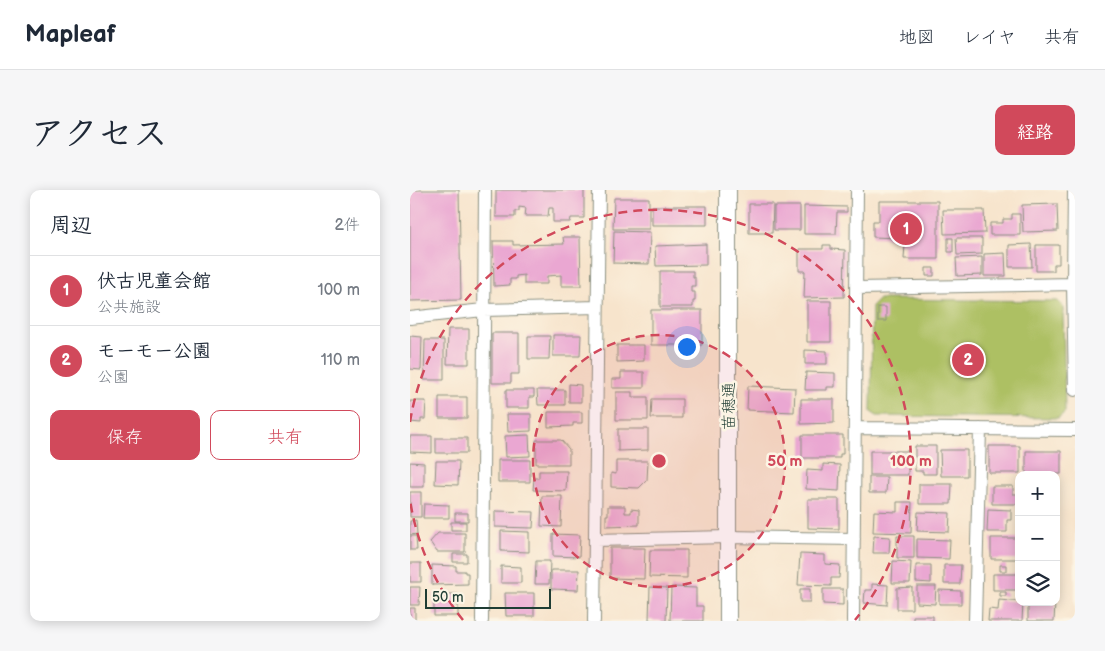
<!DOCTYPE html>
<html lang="ja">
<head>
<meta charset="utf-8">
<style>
  body { margin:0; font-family:"Balsamiq Sans","Klee One",sans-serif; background:#f6f6f7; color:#1f2937 }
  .controls { position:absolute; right:15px; bottom:15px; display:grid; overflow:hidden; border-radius:10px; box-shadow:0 2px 12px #0003 }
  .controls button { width:45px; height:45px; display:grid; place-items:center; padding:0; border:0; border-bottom:1px solid #e0e1e3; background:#fff; color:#1f2937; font:25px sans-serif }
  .scale { position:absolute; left:15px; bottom:12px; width:126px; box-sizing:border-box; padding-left:5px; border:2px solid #1f3d34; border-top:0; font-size:14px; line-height:18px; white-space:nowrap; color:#1f3d34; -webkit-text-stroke:4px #fcf5e5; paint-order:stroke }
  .you { position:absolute; left:276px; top:156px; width:18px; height:18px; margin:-12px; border:4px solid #fff; border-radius:50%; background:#1a73e8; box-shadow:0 0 0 8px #1a73e833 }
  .badge { display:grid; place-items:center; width:32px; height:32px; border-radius:50%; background:#d1495b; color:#fff; font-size:16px; font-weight:700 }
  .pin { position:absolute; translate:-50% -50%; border:2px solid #fff; box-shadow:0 1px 5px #0006 }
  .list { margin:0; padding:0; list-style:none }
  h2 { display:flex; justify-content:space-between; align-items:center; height:65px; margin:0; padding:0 20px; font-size:21px }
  h2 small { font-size:16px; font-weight:400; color:#747a83 }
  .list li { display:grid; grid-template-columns:32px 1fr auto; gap:15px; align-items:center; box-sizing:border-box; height:70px; padding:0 20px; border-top:1px solid #e0e1e3 }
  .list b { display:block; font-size:19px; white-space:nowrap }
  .list p { margin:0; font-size:16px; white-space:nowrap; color:#747a83 }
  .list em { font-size:16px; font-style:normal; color:#747a83 }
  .actions { display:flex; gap:10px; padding:15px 20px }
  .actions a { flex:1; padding:11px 0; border:1px solid #d1495b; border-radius:10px; text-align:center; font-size:18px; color:#d1495b }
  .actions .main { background:#d1495b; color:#fff }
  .icon { flex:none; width:28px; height:28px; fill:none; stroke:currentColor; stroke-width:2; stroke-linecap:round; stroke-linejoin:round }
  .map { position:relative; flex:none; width:665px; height:431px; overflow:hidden; border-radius:10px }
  header { display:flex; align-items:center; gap:30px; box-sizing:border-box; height:70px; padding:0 25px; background:#fff; border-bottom:1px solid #e0e1e3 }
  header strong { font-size:24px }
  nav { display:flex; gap:28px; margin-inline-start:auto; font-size:18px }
  .intro { display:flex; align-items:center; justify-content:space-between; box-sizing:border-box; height:120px; padding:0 30px }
  h1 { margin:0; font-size:35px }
  .button { padding:12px 22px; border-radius:10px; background:#d1495b; color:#fff; font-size:18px; font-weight:700 }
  main { display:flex; gap:30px; padding:0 30px }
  aside { flex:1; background:#fff; border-radius:10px; box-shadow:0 2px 12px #0003 }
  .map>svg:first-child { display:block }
</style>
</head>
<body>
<header>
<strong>Mapleaf</strong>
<nav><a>地図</a><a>レイヤ</a><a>共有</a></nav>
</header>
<div class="intro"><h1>アクセス</h1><a class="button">経路</a></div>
<main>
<aside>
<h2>周辺<small>2件</small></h2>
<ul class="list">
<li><span class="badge">1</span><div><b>伏古児童会館</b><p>公共施設</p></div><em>100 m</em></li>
<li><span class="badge">2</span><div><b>モーモー公園</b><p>公園</p></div><em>110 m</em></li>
</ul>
<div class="actions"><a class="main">保存</a><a>共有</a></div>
</aside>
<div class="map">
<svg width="665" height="431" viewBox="0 0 665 431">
  <rect width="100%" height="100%" fill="#fcf5e5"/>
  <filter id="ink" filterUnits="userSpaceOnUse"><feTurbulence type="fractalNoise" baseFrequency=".02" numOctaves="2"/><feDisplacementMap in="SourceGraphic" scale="10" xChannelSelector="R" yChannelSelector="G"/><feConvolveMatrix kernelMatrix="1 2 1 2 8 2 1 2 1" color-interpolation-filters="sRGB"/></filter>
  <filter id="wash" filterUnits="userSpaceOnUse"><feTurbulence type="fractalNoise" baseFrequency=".0096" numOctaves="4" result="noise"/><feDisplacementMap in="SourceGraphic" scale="20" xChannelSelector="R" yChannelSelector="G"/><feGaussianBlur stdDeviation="1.12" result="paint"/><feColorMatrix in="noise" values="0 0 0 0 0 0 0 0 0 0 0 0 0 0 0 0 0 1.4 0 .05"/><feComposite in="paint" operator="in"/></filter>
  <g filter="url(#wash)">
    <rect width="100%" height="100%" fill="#f7e4cc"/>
    <!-- green -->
    <path fill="#adc063" stroke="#667e4c" d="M469 109 648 111 653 117 655 222 648 228 467 226 461 222 462 116Z"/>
    <g id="blocks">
      <!-- building -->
      <path fill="#eaa7d2" d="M0 0H49L51 110 0 111Z
        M86 0H174V28H161L160 32H143V18H139L138 26H115L116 18 109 17V21H105V27H86Z
        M204 8H239V39H203Z
        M469 11H528V69H494L495 54H488V48L463 47V31H469Z
        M339 14H363L362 43H339Z
        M647 14 648 41 613 42 612 15Z
        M242 16H297V35H242Z
        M364 16H390V40H364Z
        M394 16 437 17V22H427L426 44H394Z
        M533 20H574L575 43 534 44Z
        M602 24H610V45H580V33H593V29H602Z
        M204 41 240 42 239 74 203 73Z
        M153 47H170L171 96H151V85L137 86V94H114V85L106 86V89H100V95L84 96 83 51H103V55L154 54Z
        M538 48H543V62H538Z
        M546 48H572V64L547 65Z
        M296 54V75L246 76 245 56Z
        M621 54 622 77H599V55Z
        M413 55H421V59L435 60 434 107 394 108 395 81H389V59H413Z
        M626 55H649V74H644V81H626Z
        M595 63 596 86H574V64Z
        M572 67V85L547 86 546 68Z
        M516 78H524V86H516Z
        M250 81H283V87H285V96H281V102H285V111H283V117H250Z
        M397 111H421V152H397Z
        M468 117H476V131H468Z
        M241 120H292V155H241Z
        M38 139H59V174H37Z
        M82 143H109V184H101V193H82Z
        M143 145H171L170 166H143Z
        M0 146 12 147 11 180 0 179Z
        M118 146H140L139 169H118Z
        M15 150H34V190H14Z
        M207 155H234V171L207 172Z
        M395 160 417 161V174H395Z
        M211 182H234V198H202V189H211Z
        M396 182 425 183V197H417V200H395Z
        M159 194 171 195V212H159Z
        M338 196 385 198 384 222 337 220Z
        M96 200H124V207H119V218H96Z
        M127 200H155V215H128Z
        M206 202H222V207H238V230H206Z
        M29 207H57V228H29Z
        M242 209H272V228H241Z
        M391 209H424V233L391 234Z
        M0 211H16L15 229H11V233L0 232Z
        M138 222H172V233H163V236L138 237Z
        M97 224H121V241L98 242Z
        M208 239H238V260L208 261Z
        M119 245 120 266 96 267 95 246Z
        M392 245H433V264H430V268H392Z
        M0 246H22V263L0 262Z
        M26 248H57V263H26Z
        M126 250H151L159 259V274H126Z
        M505 256H526V284H513V281H505Z
        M579 256H610V283H579Z
        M530 260H557V286H531Z
        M460 261H498V285H460Z
        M616 261H651V284H616Z
        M88 270H120V292H88Z
        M26 271H49L48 295 25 294Z
        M206 271H238L237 290 229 298 201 297V283L206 284Z
        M0 272 14 273V297H0Z
        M413 274 430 275 429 301 396 299 397 280 413 281Z
        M129 281H157L156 301 123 300 124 288H129Z
        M459 287H477L476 303H459Z
        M509 294H542L541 314H509Z
        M582 296H603V304H609V314H582Z
        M0 302H11V327H0Z
        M132 306H152L151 337 131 336Z
        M398 309H429V339L398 338Z
        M487 312H502L501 343 463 342 464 321 487 322Z
        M14 314 39 315V328H13Z
        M198 316H215V323H221V319L229 320V335L196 336V325H198Z
        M578 319 601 320V330H597V342H577Z
        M85 321 124 322 123 338 85 337Z
        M508 322 540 323 539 342 507 341Z
        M45 323H58V331H45Z
        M6 330 7 344 0 345V331Z
        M41 332H56V340H41Z
        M91 341 119 342V362L91 361Z
        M28 343H55V362H27L20 352Z
        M143 344 170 345 169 367 143 366Z
        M0 346H6L7 360H0Z
        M464 346 480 347 479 363H463Z
        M487 346H504V368H487Z
        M581 348H607V369H581Z
        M507 349 540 350 539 369 507 368Z
        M200 358H235L234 389 200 388Z
        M240 360H277V388L239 387Z
        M43 364H57V372H43Z
        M390 364 415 365V374L430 375 429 388H421V396L388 395Z
        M126 371H140L139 394H125Z
        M483 371 501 372 500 393H482Z
        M0 373H11V392H0Z
        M22 375 46 376V381H55V383H58V394L22 395Z
        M506 375H521V393L506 392Z
        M534 375H551L550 394H534Z
        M590 375H596V381H590Z
        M91 376 111 377V393H91Z
        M141 380H169L168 400 141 399Z
        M583 384H609V400H583Z
        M462 394 478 395 477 415 454 413 455 400H462Z
        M507 396H526L525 414 507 413Z
        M0 397H10L9 415H0Z
        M240 397 257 398 256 431 239 430Z
        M261 397 286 398V416H293V431H260Z
        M502 397V419H487V398Z
        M390 399H400V412H390Z
        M413 399H433V415L413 414Z
        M529 400 551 401V414H529Z
        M590 402H596V406H590Z
        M95 403H124V426H96Z
        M24 404H48V426H24Z
        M589 410 613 412 612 431H578L579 419 588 420Z
        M618 413H645L644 431H618Z
        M0 418H5V431H0Z
        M503 426H523V431H503Z"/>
    </g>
  </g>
  <g filter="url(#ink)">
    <use href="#blocks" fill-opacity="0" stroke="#8b9080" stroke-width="1"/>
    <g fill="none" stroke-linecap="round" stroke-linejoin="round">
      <defs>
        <path id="minor" d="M664 0 663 94 665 200
          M447 98 663 94
          M0 128 73 120 187 117
          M446 238 665 240
          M185 350 318 347 444 349
          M72 431 75 0
          M184 431 189 0
          M443 431 447 0
          M565 431 570 239"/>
        <path id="tertiary" d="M318 431V0"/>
      </defs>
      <!-- minor casing -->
      <use href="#minor" stroke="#8b9080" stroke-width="14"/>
      <!-- tertiary casing -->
      <use href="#tertiary" stroke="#8b9080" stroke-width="18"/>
      <!-- minor -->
      <use href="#minor" stroke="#fff" stroke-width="12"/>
      <!-- tertiary -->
      <use href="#tertiary" stroke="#fff" stroke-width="16"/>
    </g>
  </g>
  <!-- distance rings -->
  <circle cx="249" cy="271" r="126" fill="#d1495b" fill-opacity=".12"/>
  <g fill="none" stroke="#d1495b" stroke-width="2.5" stroke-dasharray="9 6">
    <circle cx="249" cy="271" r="126"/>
    <path d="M53 430A252 252 0 0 1 0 310M0 232A252 252 0 1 1 445 430"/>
  </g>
  <g text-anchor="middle" stroke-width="5" stroke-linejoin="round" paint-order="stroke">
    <!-- street labels -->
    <g font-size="16" fill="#1f3d34" stroke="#fcf5e5">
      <text transform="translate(318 216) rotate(-90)" y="6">苗穂通</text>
    </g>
  </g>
  <circle cx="249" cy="271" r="8" fill="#d1495b" stroke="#fcf5e5" stroke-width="2.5"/>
  <g font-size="15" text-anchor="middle" font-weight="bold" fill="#d1495b" stroke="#fcf5e5" stroke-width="5" stroke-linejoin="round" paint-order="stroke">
    <text x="375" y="276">50 m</text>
    <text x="501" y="276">100 m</text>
  </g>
</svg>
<div class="controls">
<button>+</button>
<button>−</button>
<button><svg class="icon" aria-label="layers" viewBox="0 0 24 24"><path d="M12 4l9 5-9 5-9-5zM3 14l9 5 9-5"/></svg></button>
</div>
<div class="scale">50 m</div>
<div class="you"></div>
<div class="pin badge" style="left:496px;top:39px">1</div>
<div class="pin badge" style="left:558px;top:170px">2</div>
</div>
</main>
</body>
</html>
